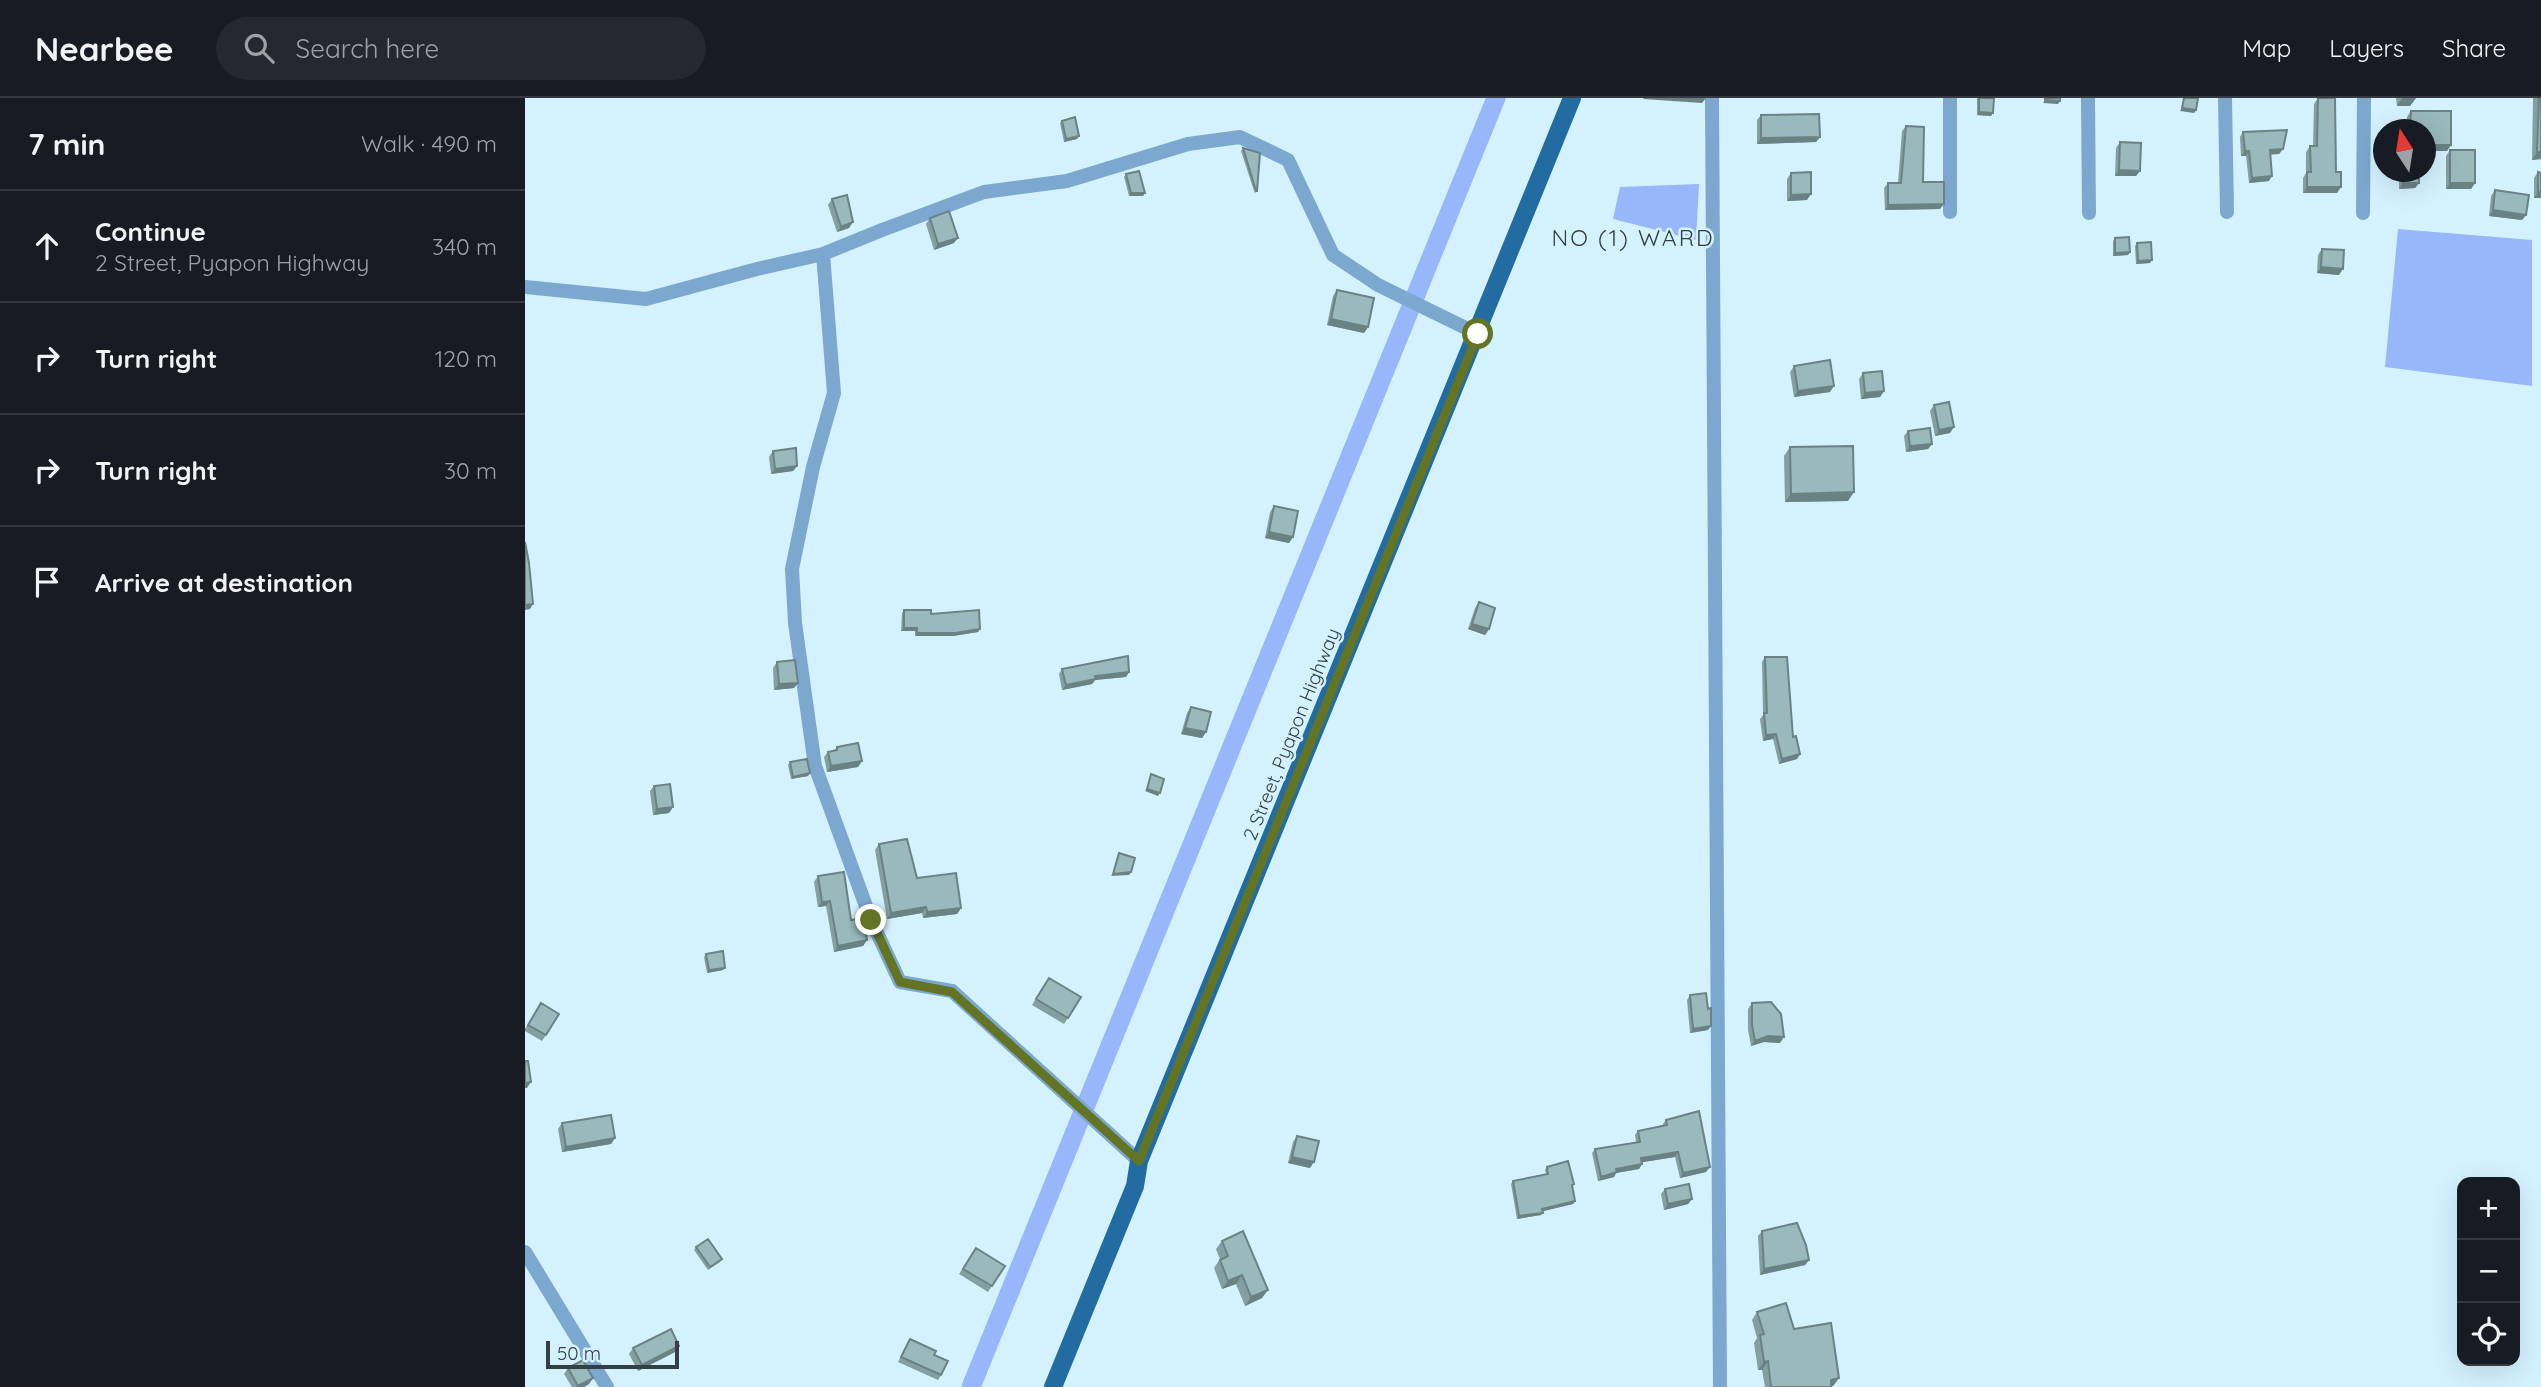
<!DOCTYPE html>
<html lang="en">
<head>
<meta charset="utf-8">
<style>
  body { margin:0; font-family:Quicksand,sans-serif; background:#242831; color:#f1f3f6 }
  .controls { position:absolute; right:21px; bottom:21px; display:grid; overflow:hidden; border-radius:14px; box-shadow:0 7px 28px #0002 }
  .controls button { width:63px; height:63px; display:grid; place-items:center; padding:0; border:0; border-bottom:2px solid #363941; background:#171b24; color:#f1f3f6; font:35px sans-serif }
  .compass { position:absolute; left:1848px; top:21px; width:63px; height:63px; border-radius:50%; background:#171b24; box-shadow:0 7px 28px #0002; rotate:348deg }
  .scale { position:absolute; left:21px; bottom:18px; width:133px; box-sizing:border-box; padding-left:7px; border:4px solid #333f43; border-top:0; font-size:19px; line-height:24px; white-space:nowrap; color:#333f43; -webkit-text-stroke:5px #d4f2fe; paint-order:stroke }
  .stop { position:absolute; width:21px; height:21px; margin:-16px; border:5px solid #637525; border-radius:50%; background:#fff }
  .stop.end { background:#637525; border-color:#fff; box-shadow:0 2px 7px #0008 }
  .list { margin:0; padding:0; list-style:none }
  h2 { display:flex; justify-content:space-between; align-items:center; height:91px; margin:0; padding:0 28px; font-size:30px }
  h2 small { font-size:23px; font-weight:400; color:#9ea1a6 }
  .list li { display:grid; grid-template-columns:46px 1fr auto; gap:21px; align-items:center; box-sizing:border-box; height:112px; padding:0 28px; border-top:2px solid #363941 }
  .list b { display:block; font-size:26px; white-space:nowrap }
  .list p { margin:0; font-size:23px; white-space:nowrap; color:#9ea1a6 }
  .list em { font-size:23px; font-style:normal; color:#9ea1a6 }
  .icon { flex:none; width:38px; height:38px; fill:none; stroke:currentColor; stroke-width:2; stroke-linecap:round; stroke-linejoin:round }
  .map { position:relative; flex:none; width:2016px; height:1289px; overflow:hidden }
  header { display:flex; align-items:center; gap:42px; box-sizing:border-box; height:98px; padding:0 35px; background:#171b24; border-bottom:2px solid #363941 }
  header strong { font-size:33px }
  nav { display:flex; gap:38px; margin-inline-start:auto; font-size:24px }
  .search { width:490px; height:63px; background:#242831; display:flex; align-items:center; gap:18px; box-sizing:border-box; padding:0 24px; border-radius:38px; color:#9ea1a6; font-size:26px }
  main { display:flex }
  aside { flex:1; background:#171b24 }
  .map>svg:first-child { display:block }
</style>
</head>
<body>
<header>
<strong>Nearbee</strong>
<div class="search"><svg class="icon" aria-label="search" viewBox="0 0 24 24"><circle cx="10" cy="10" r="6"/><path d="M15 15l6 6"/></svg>Search here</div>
<nav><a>Map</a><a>Layers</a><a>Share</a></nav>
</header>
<main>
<aside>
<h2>7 min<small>Walk · 490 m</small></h2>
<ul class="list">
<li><svg class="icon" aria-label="ahead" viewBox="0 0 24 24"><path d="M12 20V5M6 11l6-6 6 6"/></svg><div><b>Continue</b><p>2 Street, Pyapon Highway</p></div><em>340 m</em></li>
<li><svg class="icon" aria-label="right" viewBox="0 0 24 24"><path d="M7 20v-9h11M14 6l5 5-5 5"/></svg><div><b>Turn right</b></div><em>120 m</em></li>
<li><svg class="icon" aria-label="right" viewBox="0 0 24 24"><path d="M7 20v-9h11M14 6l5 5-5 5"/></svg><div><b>Turn right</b></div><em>30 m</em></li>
<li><svg class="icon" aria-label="arrive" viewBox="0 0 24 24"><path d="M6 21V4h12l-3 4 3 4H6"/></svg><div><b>Arrive at destination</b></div></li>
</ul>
</aside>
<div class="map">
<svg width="2016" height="1289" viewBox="0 0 2016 1289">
  <rect width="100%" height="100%" fill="#d4f2fe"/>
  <!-- water -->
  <path fill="#98b6fa" d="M1174 86 1171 142 1088 121 1095 89Z
    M1873 131 2007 142V288L1860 269Z"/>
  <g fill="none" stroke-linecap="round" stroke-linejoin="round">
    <!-- canal -->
    <path stroke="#98b6fa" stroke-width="19" d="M446 1289 971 0"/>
    <!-- street -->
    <path stroke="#7ca8cf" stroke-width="14" d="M1187 0 1195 1289
      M1425 0V114
      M1563 0 1564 115
      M1700 0 1702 114
      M1838 115 1839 0
      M298 156 309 295 288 369 267 471 270 525 290 668 346 822 375 884 427 893 614 1063
      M0 189 121 201 232 171 298 156 357 132 459 94 542 83 663 46 715 39 763 62 808 157 853 187 953 236
      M0 1154 82 1289"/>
    <!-- primary -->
    <path stroke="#236ca2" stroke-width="18" d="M528 1289 610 1088 614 1063 1047 0"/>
  </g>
  <!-- wall -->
  <path fill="#849fa2" d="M1452 0H1469L1466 18 1452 17Z
    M1793 0 1811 74 1816 89 1812 95H1778V80L1781 75V54L1785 48H1788L1789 6Z
    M1871 0H1891L1885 8H1872Z
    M2008 0H2016V61L2007 62Z
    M1886 13 1922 53H1900V32H1882V19Z
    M1236 17 1295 39 1291 44 1232 46V22Z
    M537 23 552 41 539 44 535 25Z
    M1381 28 1398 84 1415 111 1360 112 1359 90 1363 85H1373L1377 33Z
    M1718 34 1758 51 1754 56H1745L1744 83 1724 85 1721 58H1716L1715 39Z
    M1595 44 1615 73 1611 78H1590L1591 50Z
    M718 50 731 93 730 96 716 53Z
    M1925 52 1950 85 1946 91H1921V58Z
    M1874 74H1894V85L1890 90 1874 91Z
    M2013 74 2016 100H2009V80Z
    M1266 75 1282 102 1262 103V81Z
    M601 76 620 95 618 98H604L599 79Z
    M1970 92 2001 117 1997 122 1964 118 1966 98Z
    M307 101 324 130 312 134 303 107Z
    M405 120 429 145 409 152 401 126Z
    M1590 140 1605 154 1603 157 1588 158V143Z
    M1612 145 1625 165 1611 166 1610 148Z
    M1797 151 1814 177 1792 175 1793 157Z
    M812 192 843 229 839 235 802 227 808 198Z
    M1269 268 1305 294 1269 299 1265 274Z
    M1338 275 1359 293 1355 299 1336 301 1334 281Z
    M1409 307 1425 335 1410 338 1405 313Z
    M1383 333 1407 346 1403 351 1381 354 1379 338Z
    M1265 349 1323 403 1260 404 1259 358Z
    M248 353 272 368 268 373 246 376 244 359Z
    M749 408 768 439 764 445 740 440 745 414Z
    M954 504 964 531 960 537 943 531 950 510Z
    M379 512 406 516 455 531 453 534 428 538H390V533H376L377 515Z
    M1240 559 1268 639 1275 656 1272 661 1254 666 1248 641 1238 643 1235 621 1238 617 1237 564Z
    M252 564 273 585 269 590 249 592 248 570Z
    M537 571 604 574 601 579 570 582 567 586 537 592 534 576Z
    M666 609 681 634 677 640 656 636 662 615Z
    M312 649 337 663 333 669 302 674 299 659 303 654 310 652Z
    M265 664 283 678 266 681 263 667Z
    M129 688 148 709 144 715 128 717 125 693Z
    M354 746 392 780 436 810 432 816 398 820 397 815 362 821 350 752Z
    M293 778 326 822 342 842 338 848 309 854 301 808 293 809 289 784Z
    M181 856 198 872 182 875 179 859Z
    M520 886 543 920 539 926 507 907Z
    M1165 897 1183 932 1165 935 1162 902Z
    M16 905 21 937 17 943 0 933V931Z
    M1227 905 1255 945 1239 944 1226 948 1223 932V911Z
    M1141 1022 1181 1074 1155 1080 1150 1059 1116 1064 1117 1066 1114 1071 1091 1075 1089 1079 1073 1083 1067 1055 1070 1051 1111 1044 1110 1037 1113 1033 1138 1028V1026Z
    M37 1025 90 1040 86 1046 37 1054 33 1031Z
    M772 1038 785 1070 763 1065 768 1044Z
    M1022 1069 1049 1086 1047 1089 1050 1103 1048 1106 1017 1113 1016 1117 992 1121 986 1086 988 1083 1021 1076 1020 1072Z
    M1140 1091 1167 1101 1163 1106 1139 1112 1136 1096Z
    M1237 1133 1284 1162 1280 1167 1235 1177 1233 1138Z
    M697 1143 737 1200 720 1208 711 1186 697 1191 689 1170 695 1161 691 1151Z
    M171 1149 197 1161 195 1164 183 1172 169 1152Z
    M451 1150 480 1168 463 1194 434 1176Z
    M1232 1214 1269 1231 1314 1280 1308 1288 1240 1289 1237 1272H1233L1229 1245 1232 1240 1227 1222Z
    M385 1241 409 1257 416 1277 413 1282 373 1264Z
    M154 1248 150 1254 113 1273 104 1256 108 1250Z
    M43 1270 68 1280 64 1286 59 1289H47L39 1276Z"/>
  <!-- shaded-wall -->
  <path fill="#6b8284" d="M1119 0H1181L1177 5 1118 1Z
    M1877 0H1891L1885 8H1872Z
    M1520 2 1535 3 1533 6 1518 5Z
    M1657 10 1671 12 1669 15 1655 13Z
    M1454 14 1468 15 1466 18 1452 17Z
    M554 38 552 41 539 44 541 41Z
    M1295 39 1291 44 1232 46 1236 40Z
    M1900 47H1926L1922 53H1900Z
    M1758 51 1754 56 1742 57 1745 52Z
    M1720 53H1724L1721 58H1716Z
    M2012 54H2016V61L2007 62Z
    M1594 72 1615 73 1611 78H1590Z
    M1747 78 1744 83 1724 85 1727 80Z
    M1878 85H1894L1890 90 1874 91Z
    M1925 85H1950L1946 91H1921Z
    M1782 89H1816L1812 95H1778Z
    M2013 94H2016V100H2009Z
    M606 95H620L618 98H604Z
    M1286 96 1282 102 1262 103 1266 97Z
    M1419 106 1415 111 1360 112 1363 107Z
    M1968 112 2001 117 1997 122 1964 118Z
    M328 124 324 130 312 134 316 129Z
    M433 140 429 145 409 152 413 146Z
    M1605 154 1603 157 1588 158 1590 155Z
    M1627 162 1625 165 1611 166 1613 163Z
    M1796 169 1818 171 1814 177 1792 175Z
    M806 221 843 229 839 235 802 227Z
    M1309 288 1305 294 1269 299 1273 293Z
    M1359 293 1355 299 1336 301 1340 295Z
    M1429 329 1425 335 1410 338 1414 332Z
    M1407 346 1403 351 1381 354 1385 348Z
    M272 368 268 373 246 376 250 371Z
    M1329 394 1323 403 1260 404 1266 396Z
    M744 434 768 439 764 445 740 440Z
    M8 506 5 511 0 512V507Z
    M947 526 964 531 960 537 943 531Z
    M379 530H392L390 533H376Z
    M455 531 453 534 428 538H390L392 535Z
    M604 574 601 579 570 582 567 586 537 592 541 587 570 578Z
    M273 585 269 590 249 592 254 586Z
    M660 630 681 634 677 640 656 636Z
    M1251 636 1248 641 1238 643 1241 637Z
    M1275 656 1272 661 1254 666 1257 661Z
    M337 663 333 669 302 674 306 668Z
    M285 675 283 678 266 681 268 679Z
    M622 691 635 695 633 698 620 693Z
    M148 709 144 715 128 717 132 711Z
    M606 774 604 777 586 778 588 776Z
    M305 803 301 808 293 809 297 804Z
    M401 809 397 815 362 821 366 815Z
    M436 810 432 816 398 820 402 814Z
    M342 842 338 848 309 854 313 848Z
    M200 870 198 872 182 875 184 872Z
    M1186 928 1183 932 1165 935 1168 931Z
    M1243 938 1259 939 1255 945 1239 944 1226 948 1230 943Z
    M6 984 2 990H0V985Z
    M90 1040 86 1046 37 1054 41 1049Z
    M1153 1054 1150 1059 1113 1065 1116 1060Z
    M767 1059 789 1064 785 1070 763 1065Z
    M1117 1066 1114 1071 1091 1075 1089 1079 1073 1083 1076 1079 1091 1071Z
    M1185 1069 1181 1074 1155 1080 1158 1075Z
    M1167 1101 1163 1106 1139 1112 1143 1106Z
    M1050 1103 1048 1106 1015 1114 1017 1111Z
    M1018 1115 1016 1117 992 1121 994 1118Z
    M1284 1162 1280 1167 1235 1177 1239 1171Z
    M717 1177 711 1186 697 1191 703 1183Z
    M743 1192 737 1200 720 1208 726 1199Z
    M154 1248 150 1254 113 1273 117 1267Z
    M1243 1263 1237 1272H1233L1239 1264Z
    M68 1280 64 1286 59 1289H53Z
    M1314 1280 1308 1288 1304 1289 1306 1282Z"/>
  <!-- building -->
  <path fill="#99b9bc" stroke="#6b8284" stroke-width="2" d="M1454 0H1469L1468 15 1454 14Z
    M1520 0H1535V3L1520 2Z
    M1659 0H1673L1671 12 1657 10Z
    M1793 0H1810L1811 74H1816V89H1782V74H1786L1785 48H1792Z
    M2014 0H2016V54H2012Z
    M1886 13H1926V47H1900V32H1885Z
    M1294 16 1295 39 1236 40V17Z
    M550 19 554 38 541 41 537 23Z
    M1381 28 1399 29 1398 84H1419V106L1363 107V85H1376Z
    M1762 32 1758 51 1745 52 1747 78 1727 80 1724 53H1720L1718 34Z
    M1595 44 1616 45 1615 73 1594 72Z
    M718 50 735 55 732 93H731Z
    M1925 52H1950V85H1925Z
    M614 73 620 95H606L601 76Z
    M1286 74V96L1266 97V75Z
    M1878 74H1894V85H1878Z
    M2013 74 2016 75V94H2013Z
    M1970 92 2004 97 2001 117 1968 112Z
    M322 97 328 124 316 129 307 101Z
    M424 113 433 140 413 146 405 120Z
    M1604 139 1605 154 1590 155V140Z
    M1626 144 1627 162 1613 163 1612 145Z
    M1797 151 1819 152 1818 171 1796 169Z
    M812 192 849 200 843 229 806 221Z
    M1305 262 1309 288 1273 293 1269 268Z
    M1357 273 1359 293 1340 295 1338 275Z
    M1424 304 1429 329 1414 332 1409 307Z
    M1405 330 1407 346 1385 348 1383 333Z
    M1328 348 1329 394 1266 396 1265 349Z
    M271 350 272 368 250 371 248 353Z
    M749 408 773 413 768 439 744 434Z
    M0 444 4 465 8 506 0 507Z
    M954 504 970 510 964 531 947 526Z
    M379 512H406V516L454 512 455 531 430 535H392V530H379Z
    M603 558 604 574 570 578 571 581 541 587 537 571Z
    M1240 559H1262L1268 639 1271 638 1275 656 1257 661 1251 636 1241 637 1239 615H1242Z
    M270 562 273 585 254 586 252 564Z
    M666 609 686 614 681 634 660 630Z
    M333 645 337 663 306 668 303 654 312 652V649Z
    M282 661 285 675 268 679 265 664Z
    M626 676 639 681 635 695 622 691Z
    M145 686 148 709 132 711 129 688Z
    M382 741 392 780 431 775 436 810 402 814 401 809 366 815 354 746Z
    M594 755 610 760 606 774 588 776Z
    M319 774 326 822 338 820 342 842 313 848 305 803 297 804 293 778Z
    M198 853 200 870 184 872 181 856Z
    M524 880 556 899 543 920 511 901Z
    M1181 895 1183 911 1186 910V928L1168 931 1165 897Z
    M1246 904 1256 916 1259 939 1243 938 1230 943 1227 927V905Z
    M16 905 34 916 21 937 3 927Z
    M0 963H3L6 984 0 985Z
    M1174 1013 1185 1069 1158 1075 1153 1054 1116 1060 1117 1066 1091 1071 1092 1074 1076 1079 1070 1051 1115 1044 1113 1033 1142 1027 1141 1022Z
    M86 1017 90 1040 41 1049 37 1025Z
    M772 1038 794 1043 789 1064 767 1059Z
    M1043 1063 1049 1086 1047 1087 1050 1103 1017 1111 1018 1115 994 1118 988 1083 1023 1076 1022 1069Z
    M1164 1086 1167 1101 1143 1106 1140 1091Z
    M1272 1125 1281 1147 1284 1162 1239 1171 1237 1133Z
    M718 1133 743 1192 726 1199 717 1177 703 1183 695 1162 703 1158 697 1143Z
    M183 1141 197 1161 185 1169 171 1149Z
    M451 1150 480 1168 467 1188 438 1171Z
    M1261 1205 1269 1231 1306 1225 1314 1280 1306 1282V1289H1246L1243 1263 1239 1264 1235 1237 1239 1236 1232 1214Z
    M146 1231 154 1248 117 1267 108 1250Z
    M385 1241 411 1253 409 1257 423 1263 416 1277 376 1259Z
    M58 1262 68 1280 53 1288 43 1270Z"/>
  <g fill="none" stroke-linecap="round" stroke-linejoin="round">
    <!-- route -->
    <path stroke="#637525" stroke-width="9" d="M346 822 375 884 427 894 614 1063 953 236"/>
  </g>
  <g text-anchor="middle" stroke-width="5" stroke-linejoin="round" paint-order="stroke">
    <!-- street labels -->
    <g font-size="19" fill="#333f43" stroke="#d4f2fe">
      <text transform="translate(766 636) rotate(-68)" y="7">2 Street, Pyapon Highway</text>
    </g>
    <!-- quarter labels -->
    <g font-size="23" letter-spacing="2" fill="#333f43" stroke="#d4f2fe">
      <text x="1108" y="148">NO (1) WARD</text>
    </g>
  </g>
</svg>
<div class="controls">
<button>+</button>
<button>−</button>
<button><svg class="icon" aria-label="locate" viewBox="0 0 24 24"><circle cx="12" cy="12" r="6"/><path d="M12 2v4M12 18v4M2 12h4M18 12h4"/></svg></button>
</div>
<svg class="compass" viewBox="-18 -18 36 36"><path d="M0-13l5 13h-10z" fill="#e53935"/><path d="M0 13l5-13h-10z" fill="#9ea1a6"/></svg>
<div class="scale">50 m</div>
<div class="stop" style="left:953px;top:236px"></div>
<div class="stop end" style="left:346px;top:822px"></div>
</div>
</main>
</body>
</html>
